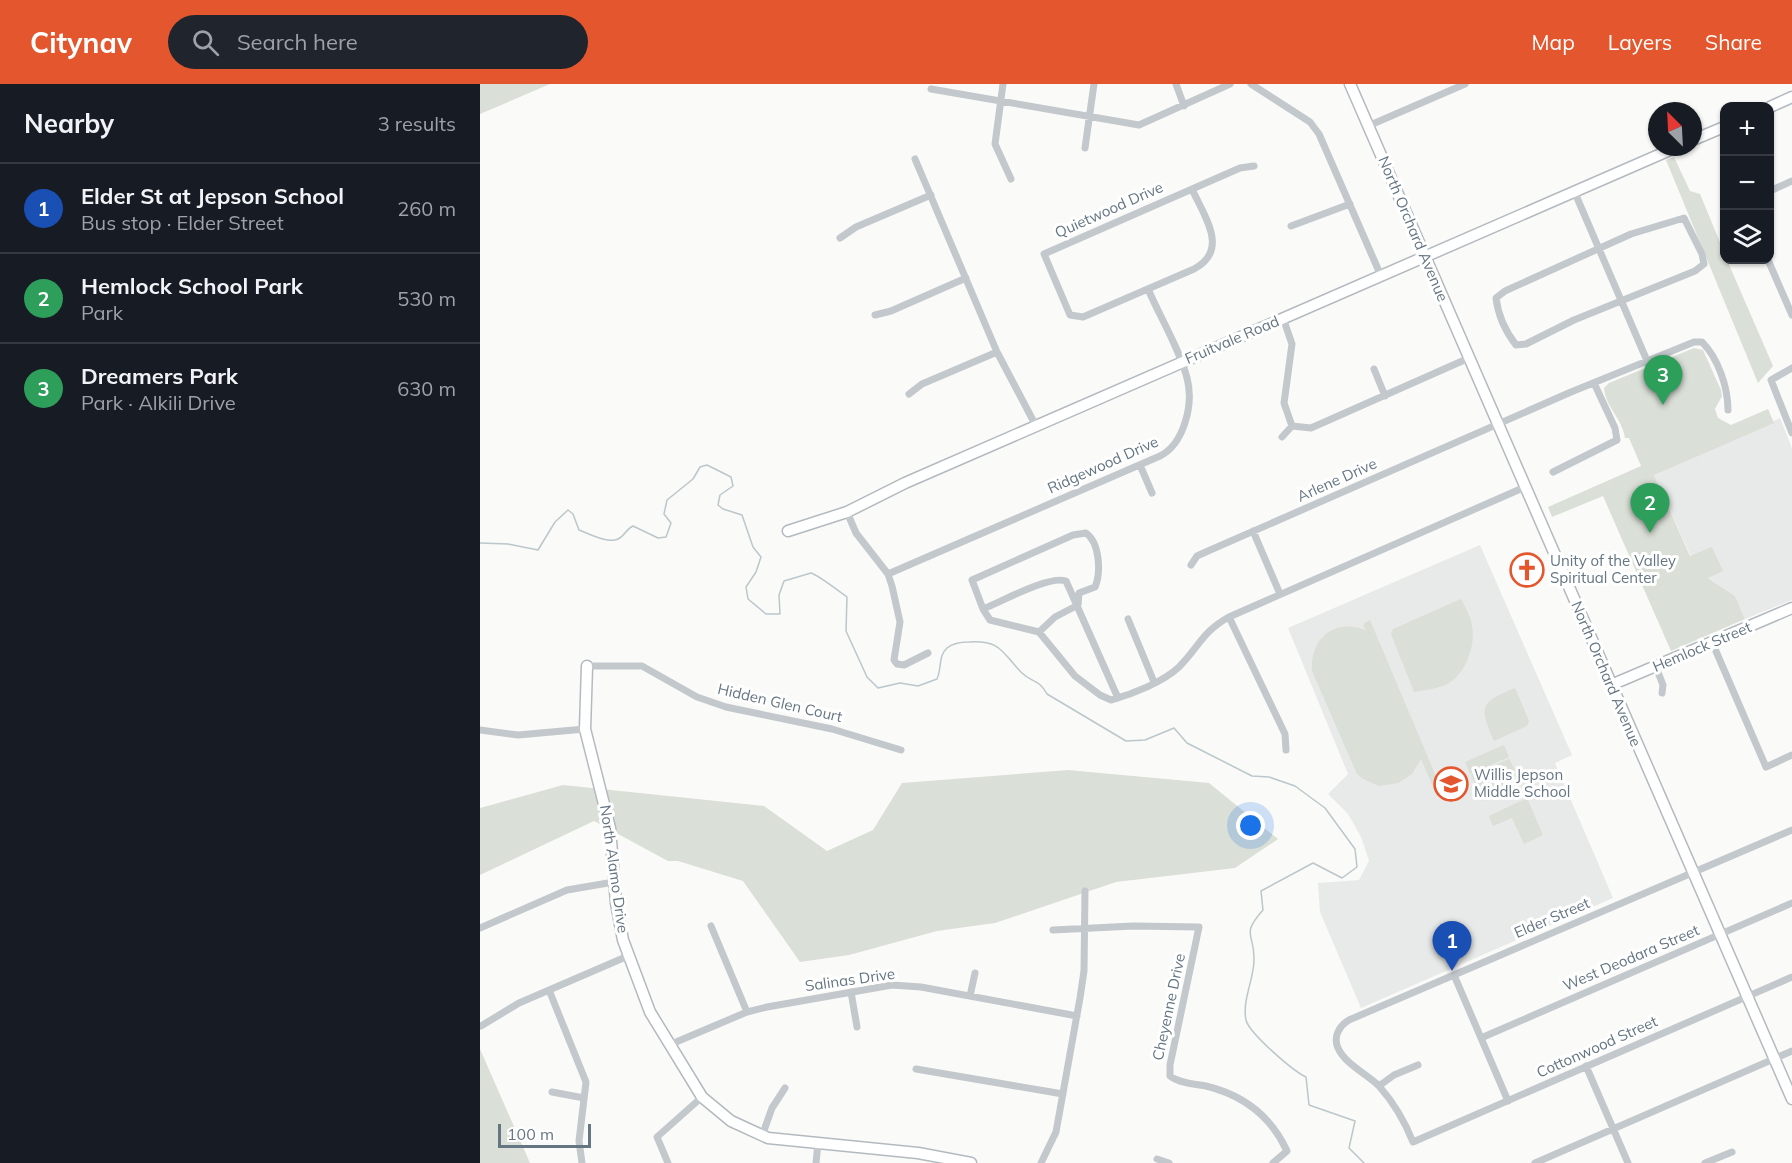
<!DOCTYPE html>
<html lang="en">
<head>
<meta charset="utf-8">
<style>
  body { margin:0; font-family:Mulish,sans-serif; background:#20242c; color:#f1f3f6 }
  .controls { position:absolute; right:18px; top:18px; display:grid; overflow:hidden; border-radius:12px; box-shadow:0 2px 4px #0004 }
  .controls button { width:54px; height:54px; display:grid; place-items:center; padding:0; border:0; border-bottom:2px solid #363941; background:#171b24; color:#f1f3f6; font:30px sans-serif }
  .compass { position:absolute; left:1168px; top:18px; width:54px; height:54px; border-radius:50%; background:#171b24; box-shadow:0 2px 4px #0004; rotate:336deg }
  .scale { position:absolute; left:18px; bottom:15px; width:93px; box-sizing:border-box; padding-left:6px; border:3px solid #657683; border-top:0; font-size:16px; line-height:21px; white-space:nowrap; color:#657683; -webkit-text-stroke:4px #fff; paint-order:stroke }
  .you { position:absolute; left:771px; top:742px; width:21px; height:21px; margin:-15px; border:4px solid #fff; border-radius:50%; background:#1a73e8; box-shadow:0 0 0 9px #1a73e833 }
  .badge { display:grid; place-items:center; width:39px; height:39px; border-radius:50%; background:#e4572e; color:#fff; font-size:20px; font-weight:700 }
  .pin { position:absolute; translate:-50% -50px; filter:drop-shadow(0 2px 3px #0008) }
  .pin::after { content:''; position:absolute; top:32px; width:21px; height:18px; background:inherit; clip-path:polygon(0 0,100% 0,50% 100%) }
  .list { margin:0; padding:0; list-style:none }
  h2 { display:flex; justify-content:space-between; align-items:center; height:78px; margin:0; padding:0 24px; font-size:26px }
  h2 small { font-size:20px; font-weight:400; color:#9ea1a6 }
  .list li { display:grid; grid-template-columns:39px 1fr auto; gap:18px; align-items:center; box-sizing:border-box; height:90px; padding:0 24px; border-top:2px solid #363941 }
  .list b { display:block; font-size:22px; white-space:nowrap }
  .list p { margin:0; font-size:20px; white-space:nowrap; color:#9ea1a6 }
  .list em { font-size:20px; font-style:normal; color:#9ea1a6 }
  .icon { flex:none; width:33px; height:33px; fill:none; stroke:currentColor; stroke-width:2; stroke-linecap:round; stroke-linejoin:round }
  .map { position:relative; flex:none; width:1312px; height:1079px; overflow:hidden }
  header { display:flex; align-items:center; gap:36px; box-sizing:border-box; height:84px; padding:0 30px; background:#e4572e; color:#fff }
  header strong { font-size:28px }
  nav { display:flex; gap:33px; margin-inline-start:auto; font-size:21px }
  .search { width:420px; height:54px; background:#20242c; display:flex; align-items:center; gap:15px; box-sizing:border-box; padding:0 21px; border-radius:33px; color:#9ea1a6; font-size:22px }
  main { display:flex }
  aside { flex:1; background:#171b24 }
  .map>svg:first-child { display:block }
</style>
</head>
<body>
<header>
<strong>Citynav</strong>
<div class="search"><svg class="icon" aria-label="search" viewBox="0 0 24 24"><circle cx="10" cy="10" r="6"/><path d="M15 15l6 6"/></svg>Search here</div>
<nav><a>Map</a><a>Layers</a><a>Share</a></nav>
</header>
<main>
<aside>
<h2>Nearby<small>3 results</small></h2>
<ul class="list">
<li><span class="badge" style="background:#1a4fb4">1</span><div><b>Elder St at Jepson School</b><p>Bus stop · Elder Street</p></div><em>260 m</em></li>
<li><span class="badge" style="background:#2e9e5b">2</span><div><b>Hemlock School Park</b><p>Park</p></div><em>530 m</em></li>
<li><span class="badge" style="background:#2e9e5b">3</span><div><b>Dreamers Park</b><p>Park · Alkili Drive</p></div><em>630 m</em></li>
</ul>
</aside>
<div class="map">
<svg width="1312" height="1079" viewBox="0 0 1312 1079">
  <rect width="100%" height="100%" fill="#fafaf8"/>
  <!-- built -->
  <path fill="#e8e9e9" d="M1300 334 1312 364V516L1265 535 1255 512 1217 486 1174 391Z
    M1000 461 1092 671 1075 679 1133 814 881 924 840 828 838 799 879 796 889 777 881 753 868 730 848 710 868 690 808 544Z"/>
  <!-- green -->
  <path fill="#dadfd7" d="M0 0H70L0 30Z
    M1194 73 1210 107 1220 110 1244 168V176H1247L1293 282 1278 299 1186 76Z
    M1214 264 1223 266 1241 306 1242 312 1235 325 1238 334 1251 341 1288 325 1294 339 1174 391 1210 472 1232 463 1243 487 1228 494 1255 512 1265 535 1191 567 1123 412 1072 433 1068 423 1161 382 1149 354H1145C1143 336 1125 322 1124 304L1129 299Z
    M981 515C985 523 991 533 992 542 996 562 985 591 967 600 957 605 945 606 934 608L911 550 913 545Z
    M890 536 963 709 957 712 941 675 932 690 918 699 899 702 883 695 877 690 832 587C830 555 854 534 885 546L883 540Z
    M1035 604 1049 637 1047 642 1014 657C999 623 1000 618 1035 604Z
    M1024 661 1029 673 990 690 985 678Z
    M1029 675 1035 686 996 703 991 691Z
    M588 686 729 699 798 755 755 784 636 798 515 839 457 847 369 871 320 878 263 797 198 777H188L114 737 0 791V724L83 701 284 722 347 767 393 746 422 699Z
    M1035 688 1040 700 1002 717 997 705Z
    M1047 714 1063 751 1044 760 1032 734 1013 742 1009 732Z
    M0 965 50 1079H0Z"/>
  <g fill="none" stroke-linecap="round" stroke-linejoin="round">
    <!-- stream -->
    <path stroke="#bbc7cb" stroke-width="1.5" d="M0 459 28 460 58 466 75 438 88 426 93 430 99 446C109 450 129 460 138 455 145 452 146 445 153 442L178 454 186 453 191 439 184 430 187 416 213 395 220 383 227 381 251 393 253 402 240 411 238 421 243 425 262 431 273 463 281 473 276 488 266 503 268 515 286 530H300L299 511 304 497 331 489C340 492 357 506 367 513L366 547 387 593 398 604 420 599 438 602 457 595C462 584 458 572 467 564 473 559 481 558 489 558 522 556 522 569 542 589 552 599 559 595 567 610L646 657 665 656 694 644 707 659 772 692 789 693 815 702 845 724 875 765 877 783 862 794 833 779 781 807 783 826C760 852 775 849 774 876 774 895 762 916 766 936 769 949 813 987 826 993L829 1021 875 1037 869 1064 884 1079"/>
    <defs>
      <path id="secondary" d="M870 0 1312 1015
        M1290 23 1312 13
        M1213 56 1244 43
        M308 447 367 428 425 399 1197 63
        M107 582 105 645 130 744 136 819 143 856 170 928 222 1013 251 1037 288 1054 438 1069 491 1079
        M1131 601 1312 524"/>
    </defs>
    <!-- secondary casing -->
    <use href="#secondary" stroke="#b3babf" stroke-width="13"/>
    <!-- street -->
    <path stroke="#c3c8cc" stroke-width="7" d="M523 0 515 60 531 95
      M696 0 704 22
      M771 0 830 38 839 50 901 192
      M451 5 659 41 750 0
      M888 42 985 0
      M605 64 614 0
      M435 75 517 268 556 342
      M712 105C724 132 750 166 714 185L603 233 590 231 564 170 760 84 774 82
      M1290 107 1312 97
      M1095 109 1168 279
      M1204 134 1222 170 1224 180 1215 187 1094 236 1046 260 1036 261C1026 248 1018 231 1016 214L1025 207 1151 150Z
      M811 142 870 120
      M360 154 376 143 451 111
      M1288 176 1312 231
      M395 231 411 227 486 194
      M803 234 812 260 804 319 812 342 831 344 989 274
      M1312 284 1291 296 1312 349
      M894 285 905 312
      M429 310 442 300 517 268
      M802 353 812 342
      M660 381 672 409
      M1073 388 1137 356 1135 344 1114 299
      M367 428 376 449 408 490 412 502 420 538 414 576 417 580 424 581 448 569
      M773 447 800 510
      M711 481 717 472 728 467 1091 308 1214 258H1222C1238 274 1248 303 1248 326
      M408 490 680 372C704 360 714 320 707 294 700 266 680 233 668 205
      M503 525 492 496 593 451 606 449C620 459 621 489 615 503L599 509 598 521 575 533 559 548
      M749 533 805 650 806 666
      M648 535 674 598
      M1232 558 1286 683 1312 671
      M107 582H162L217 613 246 623 352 645 421 666
      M1176 583 1183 601 1182 609
      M638 614 586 497C569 491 521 518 503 525L510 536 559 548 595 592 620 611 631 616C653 610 683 598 699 583 718 564 723 547 749 533L1045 403
      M0 646 38 651 105 645
      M1312 746 869 936C859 942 853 953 858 964 865 980 887 990 899 1002 914 1019 925 1038 933 1058L1312 893
      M231 842 267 928
      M0 844 87 806 134 798
      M573 846 653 842 719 843 690 981V992C699 999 714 1000 726 1002 763 1011 791 1032 807 1067L793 1079
      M974 891 1028 1017
      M69 906 106 998 99 1057 102 1079
      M371 908 377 943
      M490 912 495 889
      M1 942 39 919 148 872
      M1001 954 1312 819
      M189 961 267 928 287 923 412 901 441 903 597 932
      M1106 982 1148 1079
      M436 985 583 1010
      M899 1002 914 991 938 981
      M72 1008 104 1014
      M282 1052 292 1024 305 1004
      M677 1075 689 1079
      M188 1079 177 1053 222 1013
      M336 1079 338 1059
      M561 1079 576 1048 600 914 604 887 605 807
      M1055 1079 1312 967
      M1225 1079 1252 1068"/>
    <!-- secondary -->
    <use href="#secondary" stroke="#fff" stroke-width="10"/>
  </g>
  <!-- icons -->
  <defs>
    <symbol id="church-ring" viewBox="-11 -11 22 22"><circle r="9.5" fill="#fff" stroke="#e4572e" stroke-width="1.5"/><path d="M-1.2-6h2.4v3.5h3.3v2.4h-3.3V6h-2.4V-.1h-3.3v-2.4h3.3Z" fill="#e4572e"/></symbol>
    <symbol id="school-ring" viewBox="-11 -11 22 22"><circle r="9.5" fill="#fff" stroke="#e4572e" stroke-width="1.5"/><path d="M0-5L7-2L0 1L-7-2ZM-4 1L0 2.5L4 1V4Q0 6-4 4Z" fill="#e4572e"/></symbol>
  </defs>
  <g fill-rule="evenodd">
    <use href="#church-ring" x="1028" y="467" width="38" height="38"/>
    <use href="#school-ring" x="952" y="681" width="38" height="38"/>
  </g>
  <g text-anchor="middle" stroke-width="6" stroke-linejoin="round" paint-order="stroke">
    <!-- street labels -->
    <g font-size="15" fill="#657683" stroke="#fff">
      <text transform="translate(629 126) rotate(-24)" y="5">Quietwood Drive</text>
      <text transform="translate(933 145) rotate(67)" y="5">North Orchard Avenue</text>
      <text transform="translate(752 256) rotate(-23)" y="5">Fruitvale Road</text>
      <text transform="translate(623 381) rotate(-24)" y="5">Ridgewood Drive</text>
      <text transform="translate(857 396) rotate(-24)" y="5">Arlene Drive</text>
      <text transform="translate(1222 563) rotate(-23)" y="5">Hemlock Street</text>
      <text transform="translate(1126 590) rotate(67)" y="5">North Orchard Avenue</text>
      <text transform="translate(300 619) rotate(13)" y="5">Hidden Glen Court</text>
      <text transform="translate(134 785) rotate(82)" y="5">North Alamo Drive</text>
      <text transform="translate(1072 834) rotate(-23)" y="5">Elder Street</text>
      <text transform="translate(1151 874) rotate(-23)" y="5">West Deodara Street</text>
      <text transform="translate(370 896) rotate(-8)" y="5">Salinas Drive</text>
      <text transform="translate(689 923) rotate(-78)" y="5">Cheyenne Drive</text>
      <text transform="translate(1117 963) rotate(-24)" y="5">Cottonwood Street</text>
    </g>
    <!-- poi labels -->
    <g font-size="15" fill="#657683" stroke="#fff" text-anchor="start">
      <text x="1070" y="482">Unity of the Valley<tspan x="1070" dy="17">Spiritual Center</tspan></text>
      <text x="994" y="696">Willis Jepson<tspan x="994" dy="17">Middle School</tspan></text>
    </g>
  </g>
</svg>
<div class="controls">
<button>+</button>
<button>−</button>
<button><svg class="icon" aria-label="layers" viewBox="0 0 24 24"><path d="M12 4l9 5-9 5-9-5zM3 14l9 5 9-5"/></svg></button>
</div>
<svg class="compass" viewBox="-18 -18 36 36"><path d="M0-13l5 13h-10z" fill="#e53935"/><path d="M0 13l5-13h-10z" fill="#9ea1a6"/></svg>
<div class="scale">100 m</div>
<div class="you"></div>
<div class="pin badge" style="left:972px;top:887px;background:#1a4fb4">1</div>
<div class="pin badge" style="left:1170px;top:449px;background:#2e9e5b">2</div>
<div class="pin badge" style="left:1183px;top:321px;background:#2e9e5b">3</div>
</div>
</main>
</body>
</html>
